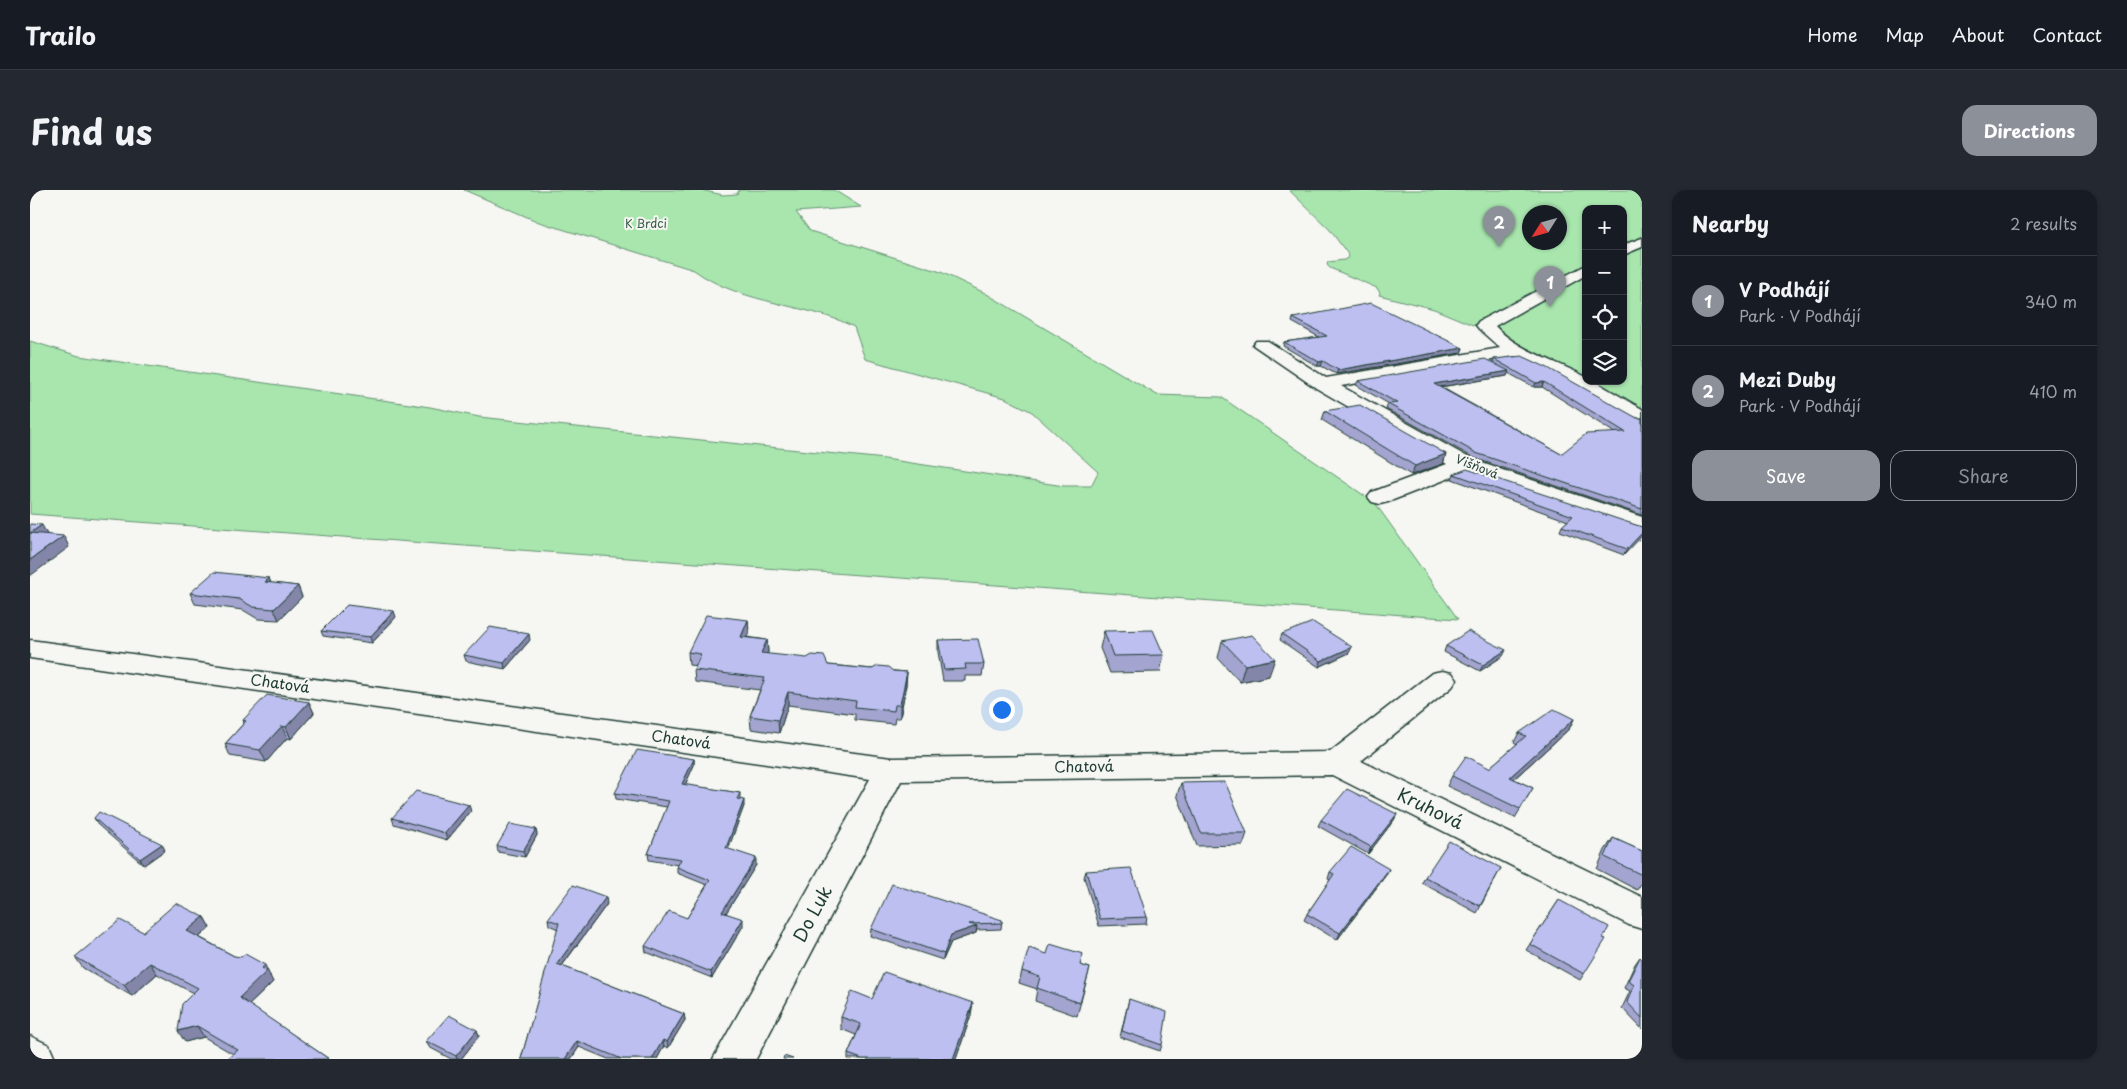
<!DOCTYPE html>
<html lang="en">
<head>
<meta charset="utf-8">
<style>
  body { margin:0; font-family:"Playpen Sans",sans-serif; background:#242831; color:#f1f3f6 }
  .controls { position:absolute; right:15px; top:15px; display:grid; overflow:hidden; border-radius:10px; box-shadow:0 1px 4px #0004 }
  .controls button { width:45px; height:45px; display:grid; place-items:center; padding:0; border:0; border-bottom:1px solid #363941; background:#171b24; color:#f1f3f6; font:25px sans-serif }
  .compass { position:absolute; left:1492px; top:15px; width:45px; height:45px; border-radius:50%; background:#171b24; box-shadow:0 1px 4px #0004; rotate:233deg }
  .you { position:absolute; left:971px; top:519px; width:18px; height:18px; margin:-12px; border:4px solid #fff; border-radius:50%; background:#1a73e8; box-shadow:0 0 0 8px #1a73e833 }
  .badge { display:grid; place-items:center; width:32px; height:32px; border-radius:50%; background:#8c9099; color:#fff; font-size:16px; font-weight:700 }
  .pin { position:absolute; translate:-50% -41px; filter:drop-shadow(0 1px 2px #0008) }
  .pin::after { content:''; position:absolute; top:26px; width:18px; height:15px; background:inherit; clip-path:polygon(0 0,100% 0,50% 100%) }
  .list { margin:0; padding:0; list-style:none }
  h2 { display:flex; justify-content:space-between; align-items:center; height:65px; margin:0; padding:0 20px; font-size:21px }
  h2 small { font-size:16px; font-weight:400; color:#9ea1a6 }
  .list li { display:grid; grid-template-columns:32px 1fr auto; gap:15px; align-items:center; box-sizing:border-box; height:90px; padding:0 20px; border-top:1px solid #363941 }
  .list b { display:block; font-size:19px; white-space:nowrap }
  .list p { margin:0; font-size:16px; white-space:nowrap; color:#9ea1a6 }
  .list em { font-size:16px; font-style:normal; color:#9ea1a6 }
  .actions { display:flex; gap:10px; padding:15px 20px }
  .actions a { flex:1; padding:11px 0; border:1px solid #8c9099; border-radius:15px; text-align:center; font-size:18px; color:#8c9099 }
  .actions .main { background:#8c9099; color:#fff }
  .icon { flex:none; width:28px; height:28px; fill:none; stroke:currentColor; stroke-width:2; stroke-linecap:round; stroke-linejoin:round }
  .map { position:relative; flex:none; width:1612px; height:869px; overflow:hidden; border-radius:15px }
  header { display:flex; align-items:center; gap:30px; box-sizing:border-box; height:70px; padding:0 25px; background:#171b24; border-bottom:1px solid #363941 }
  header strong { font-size:24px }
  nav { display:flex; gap:28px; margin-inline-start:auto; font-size:18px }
  .intro { display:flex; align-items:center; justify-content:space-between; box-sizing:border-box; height:120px; padding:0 30px }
  h1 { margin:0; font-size:35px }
  .button { padding:12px 22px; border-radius:15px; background:#8c9099; color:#fff; font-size:18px; font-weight:700 }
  main { display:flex; gap:30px; padding:0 30px }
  aside { flex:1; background:#171b24; border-radius:15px; box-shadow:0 1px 4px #0004 }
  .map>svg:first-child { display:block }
</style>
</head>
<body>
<header>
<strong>Trailo</strong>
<nav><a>Home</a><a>Map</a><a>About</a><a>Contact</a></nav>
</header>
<div class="intro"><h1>Find us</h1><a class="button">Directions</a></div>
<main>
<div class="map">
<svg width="1612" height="869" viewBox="0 0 1612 869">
  <rect width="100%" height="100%" fill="#f6f6f2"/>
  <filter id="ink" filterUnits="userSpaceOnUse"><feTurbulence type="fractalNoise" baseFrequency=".02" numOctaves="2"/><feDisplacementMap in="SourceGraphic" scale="10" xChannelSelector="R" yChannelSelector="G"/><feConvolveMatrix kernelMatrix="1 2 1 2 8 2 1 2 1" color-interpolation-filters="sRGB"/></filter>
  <g filter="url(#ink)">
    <!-- green -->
    <path fill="#a8e6ae" stroke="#649271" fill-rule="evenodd" d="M434 0H671L693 5 707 4 709 0H804L831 17 766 22 780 41 911 82 955 103 1127 205 1191 207 1345 313 1428 429 0 324V151L49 166 400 217 449 227 855 269 1034 296H1061L1068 282 1002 222 975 208 835 169 824 137 811 131C763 113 706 111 664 80L509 32Z
      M1259 0H1612V218L1560 191H1593V19H1556V189L1484 152 1404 119 1349 105 1350 103 1347 98 1300 78 1297 75 1298 72 1314 70 1319 67 1317 63 1300 40ZM1500 22H1530V52H1500Z"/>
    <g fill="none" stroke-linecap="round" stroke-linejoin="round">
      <defs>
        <path id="minor" d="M1612 48V57L1593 65V55Z
          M1556 75V85L1465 136C1488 161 1527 171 1556 187V191H1564L1612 219V233L1605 231 1517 181 1485 166 1311 196 1443 270 1612 327V342L1435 282 1358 312 1350 314 1342 312 1338 307 1342 302 1417 274 1286 198 1223 155 1226 151H1238L1296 188 1470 158 1449 139 1446 135 1449 131Z
          M0 450 861 568 1300 562 1402 483 1412 481 1422 483 1427 490 1422 497 1331 571 1612 707V739L1599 735 1302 585 871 591 726 869H683L840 589 0 468Z
          M0 846 19 855 25 869H0Z"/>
      </defs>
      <!-- minor casing -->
      <use href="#minor" stroke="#1f3d34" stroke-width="3"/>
      <!-- minor -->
      <use href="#minor" fill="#f6f6f2" fill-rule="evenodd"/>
    </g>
    <!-- wall -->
    <path fill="#a3a4cf" stroke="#1f3d34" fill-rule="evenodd" d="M1263 128 1433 158 1431 163 1306 184 1291 176H1287L1253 156 1254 152 1289 147 1262 132Z
      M1464 169 1607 228H1612V325L1444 268 1356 219 1358 214H1359L1326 195 1328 191 1463 173ZM1478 183 1504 197H1512L1585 243 1531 264 1411 197 1477 186Z
      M1295 221 1416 264 1413 274 1381 285 1292 230Z
      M1424 284 1612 337 1594 365 1530 341 1532 336 1538 331 1422 289Z
      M239 388 241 393 268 396 272 407 249 430 228 429 213 420 165 414 160 403Z
      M366 427 342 453 293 446 291 441Z
      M718 430 719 443 717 447 737 450 738 462 737 464 798 475 877 482 876 495 870 528H865L864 534 825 530V524L758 515 749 543 721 539 720 526 730 500 665 492 664 480 666 476 659 475 658 462Z
      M1074 441 1134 465 1130 482 1080 483 1070 458Z
      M1252 444 1319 463 1289 477 1250 450Z
      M500 450 475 479 436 471 434 465Z
      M908 450 954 474 952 486H935V491H913L908 462Z
      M1192 451 1239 486 1210 492 1188 468Z
      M1416 456 1473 466 1450 481 1414 462Z
      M279 512 284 523 261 549 257 548 236 572 200 566 195 554 214 533 213 530Z
      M1544 529 1539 539 1484 589 1503 598 1485 628 1417 596 1422 586 1459 578 1487 554 1484 552 1489 543Z
      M664 569V575L655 595 710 603V609L714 616 698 659 726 675 696 723 713 736 682 788 616 762 615 756 657 728 677 695 647 683V677L648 675 619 670 618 664 637 617 586 609 585 603Z
      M1151 593 1217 643 1213 655 1167 656 1147 605Z
      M441 621 417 650 364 634 362 628Z
      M1367 624 1364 630 1338 664 1288 636 1291 630Z
      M64 628 135 660 114 675 68 635Z
      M506 639 507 645 495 667 468 662 467 656Z
      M1583 648 1612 661V692L1607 700 1567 679 1575 660Z
      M1471 678 1447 723 1392 693 1395 687Z
      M1056 681 1117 727 1116 734 1069 736 1054 687Z
      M1300 682 1356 685 1307 750 1274 730 1277 724 1300 690 1298 689Z
      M1529 710 1554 784 1550 790 1496 760Z
      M577 714 532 776 654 824 655 830 638 858 634 856 627 869H578L549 857 541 869H491L528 739 519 735 518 729Z
      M174 727 180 738 169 747 241 786 240 787 243 792 219 815 299 869 203 864 174 847 155 852 163 803 127 784 102 806 53 778 45 767 113 742Z
      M972 730 971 739 947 740 946 743 921 752 913 770 840 746 841 739Z
      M1610 767 1612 769V839L1592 818 1600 801 1594 798 1605 774Z
      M1050 775 1060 778 1047 826 1005 811 1007 799 989 793 992 781Z
      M842 809 941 825 926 869H818V864L826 845 811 839V827Z
      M1099 809 1132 855 1130 861 1090 847Z
      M447 840 449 846 431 869H421L399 857 396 851Z"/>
    <!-- shaded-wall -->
    <path fill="#8486a9" stroke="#1f3d34" d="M1433 158 1431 163 1306 184 1308 180Z
      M1293 171 1291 176H1287L1289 172Z
      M1479 181 1477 186 1403 198 1404 194Z
      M1514 192 1512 197H1504L1506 193Z
      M1416 264 1413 274 1381 285 1385 276Z
      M12 335 18 346 0 343Z
      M1612 343V346L1594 365 1597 359Z
      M34 346 39 357 0 386V370Z
      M239 388 243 399 235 392Z
      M268 396 272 407 249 430 244 419Z
      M364 421 366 427 342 453 340 447Z
      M718 430 719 443 712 459 711 447Z
      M499 444 500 450 475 479 474 473Z
      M737 450 738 462 732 476 731 463Z
      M1322 457 1319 463 1289 477 1291 471Z
      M1476 460 1473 466 1450 481 1453 475Z
      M1245 469 1239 486 1210 492 1215 475Z
      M877 482 876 495 870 528V515Z
      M758 502V515L749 543 748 530Z
      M279 512 284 523 261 549 256 537Z
      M1544 529 1539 539 1475 597 1480 587Z
      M252 536 257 548 236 572 230 560Z
      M664 569V575L653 600 652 594Z
      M714 610V616L696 665V658Z
      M439 615 441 621 417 650 415 643Z
      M1367 624 1364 630 1338 664 1341 657Z
      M506 639 507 645 495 667 493 661Z
      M132 654 135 660 114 675 110 669Z
      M726 668V675L693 728 692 722Z
      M1359 679 1356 685 1307 750 1310 743Z
      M576 707 577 714 528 781 527 774Z
      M174 727 180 738 163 752 157 741Z
      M713 729V736L682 788 681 782Z
      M947 736 946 743 921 752 913 770 914 764 921 745Z
      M120 773 127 784 102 806 94 795Z
      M235 775 243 792 216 818 210 807 232 778Z
      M943 813 941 825 926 869H923Z
      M654 824 655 830 638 858 637 852Z
      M167 836 174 847 155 852 148 841Z
      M447 840 449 846 431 869H427L426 866Z
      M633 850 634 856 627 869H622Z
      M547 851 549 857 541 869H535Z"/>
    <!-- building -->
    <path fill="#bdbff1" stroke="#1f3d34" d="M1341 113 1433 158 1308 180 1293 171 1289 172 1254 152 1297 146 1263 128Z
      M1492 166 1518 178 1607 228H1612V319L1446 263 1358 214 1367 213 1328 191 1455 169 1479 181 1404 194 1531 264 1556 244 1595 242 1514 192 1506 193 1464 169Z
      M1330 215 1416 264 1385 276 1295 221Z
      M1437 279 1612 337V343L1597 359 1532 336 1543 326 1424 284Z
      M0 334 12 335 0 343Z
      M0 343 34 346 0 370Z
      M184 382 239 388 235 392 268 396 244 419 223 417 209 409 160 403Z
      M317 415 364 421 340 447 291 441Z
      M676 425 718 430 711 447 737 450 731 463 777 468 782 465 794 466 798 475 842 479 848 476 858 477 863 481 877 482 870 515H865L864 521 825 517 826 511 758 502 748 530 720 526 735 488 664 480 671 464 658 462Z
      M1283 432 1322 457 1291 471 1252 444Z
      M460 437 499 444 474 473 434 465Z
      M1123 440 1134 465 1083 466 1074 441Z
      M1438 441 1476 460 1453 475 1416 456Z
      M1222 445 1245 469 1215 475 1192 451Z
      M948 449 954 474H935L936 479 914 480 908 450Z
      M237 505 279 512 256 537 252 536 230 560 195 554 216 531 213 530Z
      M1524 519 1544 529 1480 587 1503 598 1490 619 1422 586 1436 566 1459 578 1496 546 1489 543Z
      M607 560 664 569 652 594 710 603 707 609 714 610 696 658 726 668 692 722 713 729 681 782 615 756 639 721 657 728 680 690 647 677 651 669 618 664 639 611 585 603Z
      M1195 592 1217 643H1171L1151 593Z
      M1317 599 1367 624 1341 657 1291 630Z
      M386 601 439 615 415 643 362 628Z
      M69 622 132 654 110 669 64 628Z
      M480 634 506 639 493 661 467 656Z
      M1583 648 1612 661V685L1575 667Z
      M1419 651 1471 678 1450 716 1395 687Z
      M1321 657 1359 679 1310 743 1277 724 1304 684 1300 682Z
      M1101 678 1117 727 1070 729 1056 681Z
      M862 694 972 730V733L939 734 947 736 921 745 914 764 841 739Z
      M543 695 576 707 527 774 654 824 637 852 633 850 622 869H592L547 851 535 869H491L529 733 518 729Z
      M1529 710 1579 737 1573 748 1576 749 1554 784 1500 754Z
      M146 713 174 727 157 741 204 766 211 767 215 764 235 775 232 778 237 781 210 807 211 809 299 869H197L208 860 167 836 148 841 152 814 168 798 120 773 94 795 45 767 90 730 113 742Z
      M1020 754 1053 764 1050 775 1060 778 1050 813 1007 798 1010 787 992 781 999 758 1017 764Z
      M1610 767 1612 769V828L1597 812 1604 795 1598 791Z
      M854 782 943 813 923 869H832L818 864 831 834 811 827 822 801 842 809Z
      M1099 809 1137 822 1132 855 1092 841Z
      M419 825 447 840 426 866 396 851Z
      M754 866 763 869H753Z"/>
  </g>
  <g text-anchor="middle" stroke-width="4" stroke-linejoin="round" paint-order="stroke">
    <!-- far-park labels -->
    <g font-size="12" fill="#3a5f4c" stroke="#f6f6f2">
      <text x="616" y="38">K Brdci</text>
    </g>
    <!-- far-street labels -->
    <g font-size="12" fill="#1f3d34" stroke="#f6f6f2">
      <text transform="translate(1447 277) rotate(22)" y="4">Višňová</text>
    </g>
    <!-- street labels -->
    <g font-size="15" fill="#1f3d34" stroke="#f6f6f2">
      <text transform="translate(250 494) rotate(8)" y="5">Chatová</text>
      <text transform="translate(651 550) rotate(8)" y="5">Chatová</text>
      <text transform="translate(1054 577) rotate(-1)" y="5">Chatová</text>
    </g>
    <!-- near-street labels -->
    <g font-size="18" fill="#1f3d34" stroke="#f6f6f2">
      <text transform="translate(1400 619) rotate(26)" y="6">Kruhová</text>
      <text transform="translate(783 724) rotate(-62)" y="6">Do Luk</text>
    </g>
  </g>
</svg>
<div class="controls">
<button>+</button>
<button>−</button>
<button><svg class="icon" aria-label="locate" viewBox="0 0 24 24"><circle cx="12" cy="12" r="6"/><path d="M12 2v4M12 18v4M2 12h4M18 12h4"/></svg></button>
<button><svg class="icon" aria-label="layers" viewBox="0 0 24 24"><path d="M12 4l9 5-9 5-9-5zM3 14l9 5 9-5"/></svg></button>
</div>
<svg class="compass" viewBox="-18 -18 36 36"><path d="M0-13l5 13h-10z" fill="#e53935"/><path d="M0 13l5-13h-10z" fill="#9ea1a6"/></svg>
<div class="you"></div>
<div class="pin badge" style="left:1520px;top:117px">1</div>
<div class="pin badge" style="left:1469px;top:57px">2</div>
</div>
<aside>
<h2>Nearby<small>2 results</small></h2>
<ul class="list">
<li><span class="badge">1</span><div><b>V Podhájí</b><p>Park · V Podhájí</p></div><em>340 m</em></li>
<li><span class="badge">2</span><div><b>Mezi Duby</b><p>Park · V Podhájí</p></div><em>410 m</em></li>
</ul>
<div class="actions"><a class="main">Save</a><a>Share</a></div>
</aside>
</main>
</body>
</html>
